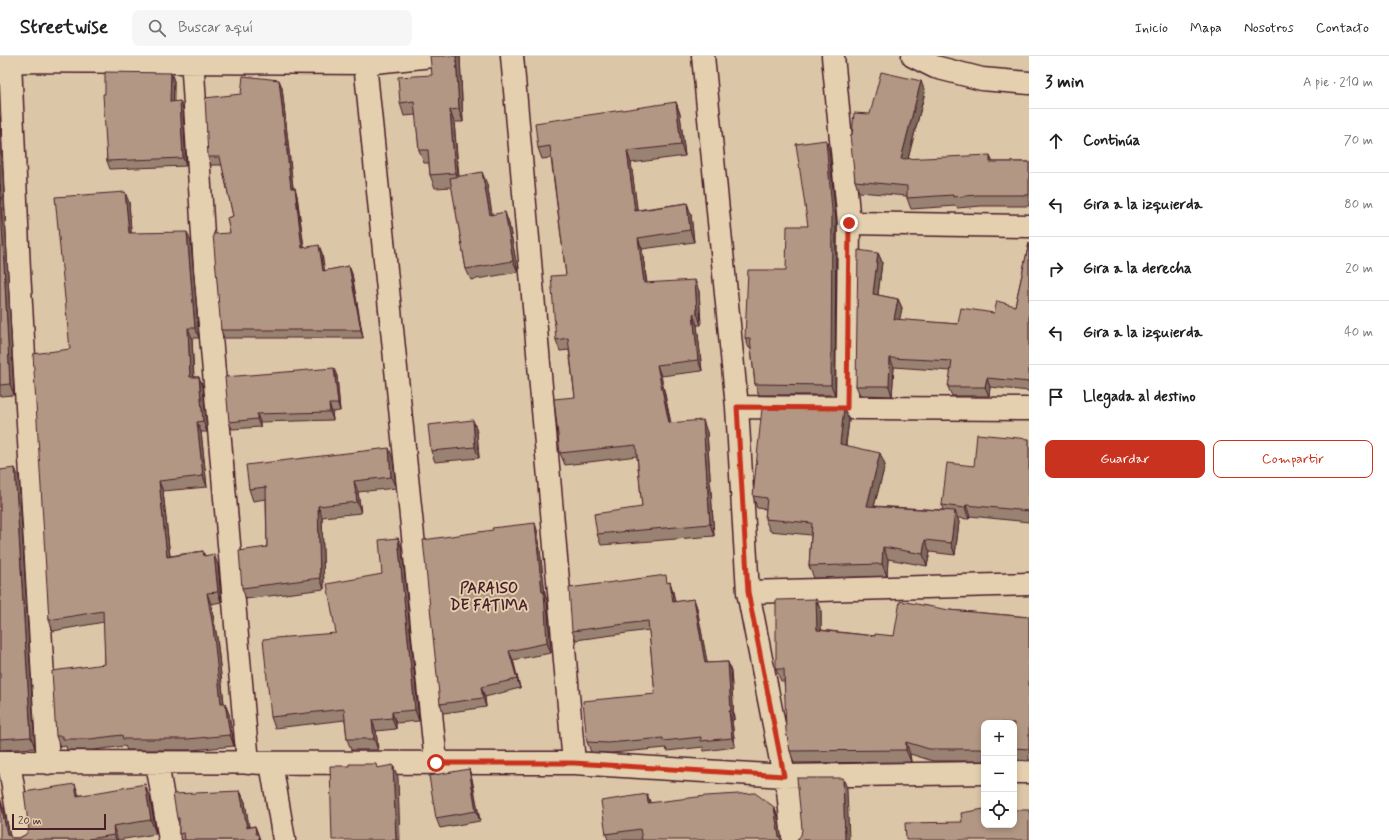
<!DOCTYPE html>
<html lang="es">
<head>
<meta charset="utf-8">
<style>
  body { margin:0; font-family:Mynerve,sans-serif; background:#f6f6f6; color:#202124 }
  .controls { position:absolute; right:12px; bottom:12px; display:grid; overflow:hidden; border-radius:8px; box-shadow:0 2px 6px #0003 }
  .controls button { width:36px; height:36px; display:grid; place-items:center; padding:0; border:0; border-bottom:1px solid #e0e0e0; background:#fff; color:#202124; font:20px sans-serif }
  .scale { position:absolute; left:12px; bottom:10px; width:94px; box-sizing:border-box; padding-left:4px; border:2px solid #4a1f2b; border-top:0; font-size:11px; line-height:14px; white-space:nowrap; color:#4a1f2b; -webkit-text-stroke:3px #e4d0af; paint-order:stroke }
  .stop { position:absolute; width:12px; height:12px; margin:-9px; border:3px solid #c8321e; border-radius:50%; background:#fff }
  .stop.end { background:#c8321e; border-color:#fff; box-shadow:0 1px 4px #0008 }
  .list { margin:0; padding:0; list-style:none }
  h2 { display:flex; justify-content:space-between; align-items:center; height:52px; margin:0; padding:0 16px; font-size:17px }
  h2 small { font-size:13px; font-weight:400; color:#757577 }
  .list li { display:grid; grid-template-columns:26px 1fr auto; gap:12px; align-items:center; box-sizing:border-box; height:64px; padding:0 16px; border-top:1px solid #e0e0e0 }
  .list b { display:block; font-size:15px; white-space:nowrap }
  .list em { font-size:13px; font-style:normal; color:#757577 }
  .actions { display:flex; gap:8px; padding:12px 16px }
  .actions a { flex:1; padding:9px 0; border:1px solid #c8321e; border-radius:8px; text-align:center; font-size:14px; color:#c8321e }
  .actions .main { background:#c8321e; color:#fff }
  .icon { flex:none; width:22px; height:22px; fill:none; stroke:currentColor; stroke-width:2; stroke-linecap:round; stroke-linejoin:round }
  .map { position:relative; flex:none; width:1029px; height:784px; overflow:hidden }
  header { display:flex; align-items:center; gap:24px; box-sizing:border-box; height:56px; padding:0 20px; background:#fff; border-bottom:1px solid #e0e0e0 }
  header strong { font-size:19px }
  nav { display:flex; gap:22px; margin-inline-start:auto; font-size:14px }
  .search { width:280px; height:36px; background:#f6f6f6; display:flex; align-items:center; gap:10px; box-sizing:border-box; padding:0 14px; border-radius:8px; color:#757577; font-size:15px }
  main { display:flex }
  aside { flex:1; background:#fff }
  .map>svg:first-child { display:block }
</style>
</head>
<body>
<header>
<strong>Streetwise</strong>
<div class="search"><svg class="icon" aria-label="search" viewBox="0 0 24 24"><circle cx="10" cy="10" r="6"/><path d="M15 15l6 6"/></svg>Buscar aquí</div>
<nav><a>Inicio</a><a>Mapa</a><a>Nosotros</a><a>Contacto</a></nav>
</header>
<main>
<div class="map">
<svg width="1029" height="784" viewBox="0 0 1029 784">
  <rect width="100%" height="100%" fill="#dbc6a7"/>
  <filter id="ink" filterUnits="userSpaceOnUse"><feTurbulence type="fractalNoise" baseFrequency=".025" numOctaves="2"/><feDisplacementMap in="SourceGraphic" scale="8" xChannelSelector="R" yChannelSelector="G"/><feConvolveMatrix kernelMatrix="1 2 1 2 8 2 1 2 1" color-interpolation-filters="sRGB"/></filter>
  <g filter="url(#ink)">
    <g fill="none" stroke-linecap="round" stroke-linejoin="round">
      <defs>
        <path id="minor" d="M192 0 205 212 248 707
          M432 0 365 7 436 707
          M512 0 574 707
          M703 0 737 351 748 536 784 720 788 734 793 784
          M833 0 849 167 847 352
          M913 0 935 11 982 23 1029 27
          M0 5 365 7
          M10 5 19 215 48 707
          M849 167 1029 170
          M737 351 1029 353
          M748 536 1029 528
          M0 706 574 707 784 720 984 717
          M9 707 22 784
          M157 707 170 784
          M271 707 284 784
          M1014 716H1029"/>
      </defs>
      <!-- minor casing -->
      <use href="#minor" stroke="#4a1f2b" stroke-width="25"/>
      <!-- minor -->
      <use href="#minor" stroke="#e4d0af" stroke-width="22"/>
    </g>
    <!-- wall -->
    <path fill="#998272" stroke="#4a1f2b" d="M460 0 463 66H454L459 120 487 128 492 158 509 168 518 216 471 224 466 213 452 131 435 132 430 119 429 107H424L419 94 416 59 404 60 400 47 432 19Z
      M171 17 174 25V46L183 53 186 110 110 113 107 105 105 38Z
      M279 24 282 32 293 132H295L297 140 304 191 322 197 324 215 349 210 352 218 363 282H224L221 274 230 177 233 160 222 109H211L208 101 241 38Z
      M925 36 908 103 992 106H1029V150H981L957 152 956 150 911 153 907 142V140L859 136 855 125 852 79 870 58Z
      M676 46 680 58 685 100 631 107 637 154 687 147 691 159 694 186 642 193 647 227 699 235 701 269H697L702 315 661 320 671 367 707 376 714 480 601 489 597 478 642 451 637 400 565 409 560 397 575 341 569 294 560 295 556 284 566 219 551 102 542 103 538 92Z
      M0 60 14 339 0 340Z
      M826 84 829 94 836 164 835 339H759L755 328 751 292H749L745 282 786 214 808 170Z
      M129 146 131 177 191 186 199 282H192L194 321H199L203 331 207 376H201L207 431 163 435 170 500 203 495 205 500 218 509 221 546 211 548 217 582 224 647 229 658 234 690 192 694H127L125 690 94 694H67L66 690 60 691 56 680 105 608 104 566 53 575 49 564 70 293Z
      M1029 187V335L990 331 989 340H952L948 331 951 315 894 311 892 340 860 339 856 330 878 197 882 206 878 239 898 243 902 252 899 264 958 268 1015 250Z
      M337 320 340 355 332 356 333 364 260 366V371L232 373 229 366Z
      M473 364 477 376 479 402 435 406 431 395Z
      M849 364 846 389 885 409 874 450 943 454 942 449 974 410 1029 383V466L970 460 969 463 957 462 959 466 955 499 930 496 927 510 888 503 887 520 814 522 809 510 811 479 770 475 765 463 766 453 757 452 753 440Z
      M393 403 396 432 358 436 361 457 322 461 324 533 246 543 242 532 267 491 266 443 253 445 249 433Z
      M0 414 19 422 35 692 0 694Z
      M538 477 545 538 547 545 551 597 513 604 520 632 485 641 486 651 444 657 440 648Z
      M398 482 402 493 419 665 396 667V673L376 675 378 694H351L347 683 345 664 275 672 271 661 336 577 382 518Z
      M670 526 673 536 675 546 694 543 697 552 707 607 728 606 731 615 734 664H732L735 691 704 695 703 691 667 695 666 692 612 697 591 696 587 686 655 638 649 574 576 584 572 575Z
      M816 543 821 555V574L875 580H894L949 554 1029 561V705L1014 704V667H984V705H933L910 698 911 706 794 707 790 695 784 625H781L776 613Z
      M469 713 472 723 480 765 440 772 436 762Z
      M240 735 245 746 249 771 255 770 260 784H182L179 778V768L177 762Z
      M647 738 650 747 774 751 778 761 638 784H608L606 778Z
      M79 739 150 742 156 778 118 784H0L4 754 10 780 12 782H19L25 779Z"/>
    <!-- shaded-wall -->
    <path fill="#7d6a5c" stroke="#4a1f2b" d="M456 0H460L463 66 459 53Z
      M171 17 174 25 173 55 170 46Z
      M279 24 282 32 294 140 291 132Z
      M921 25 925 36 905 114 901 103Z
      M180 45 183 53 186 110 183 102Z
      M676 46 680 58 685 100 681 89Z
      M450 54 454 66 459 130 455 117Z
      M0 60 14 339 10 328 0 128Z
      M826 84 829 94 836 164 835 339 831 329Z
      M627 95 631 107 639 166 635 155Z
      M990 99 994 110 990 106Z
      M482 116 487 128 494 170 490 159Z
      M295 132 297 140 305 200 302 192Z
      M125 136 129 146 132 188 129 177Z
      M687 147 691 159 694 186 690 174Z
      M505 156 509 168 518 216 513 205Z
      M187 176 191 186 199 282 195 272Z
      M638 182 642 193 648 239 644 227Z
      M319 189 322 197 326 223 323 215Z
      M878 197 882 206 877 247 873 238Z
      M349 210 352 218 363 282 361 274Z
      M695 224 699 235 701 269 697 257Z
      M898 243 902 252 898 273 894 263Z
      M693 258 697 269 702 315 698 304Z
      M188 272 192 282 194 332 190 321Z
      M890 302 894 311 892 340 889 330Z
      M657 309 661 320 673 379 669 367Z
      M334 312 337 320 340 355 338 348Z
      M199 321 203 331 207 376 203 365Z
      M987 322 990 331 989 340 985 331Z
      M329 348 332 356 333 364 330 356Z
      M844 352 849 364 844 400 840 388Z
      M257 358 260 366V371L257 363Z
      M473 364 477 376 479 402 475 391Z
      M703 364 707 376 714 480 710 468Z
      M197 366 201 376 207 431 203 420Z
      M389 392 393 403 396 432 391 421Z
      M880 397 885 409 871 462 867 450Z
      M15 412 19 422 35 692 31 681Z
      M159 425 163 435 171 511 167 501Z
      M354 425 358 436 361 457 357 446Z
      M966 449 970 460 969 463 965 452Z
      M318 450 322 461 324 533 320 522Z
      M955 455 959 466 955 499 951 487Z
      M535 467 538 477 545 538 547 545 551 597 547 587Z
      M398 482 402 493 419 665 415 654Z
      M925 484 930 496 927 510 923 498Z
      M883 491 888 503 887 520 882 508Z
      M214 498 218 509 221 546 218 536Z
      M670 526 673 536 677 555 673 546Z
      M207 537 211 548 217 582 225 658 221 647Z
      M694 543 697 552 709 616 705 607Z
      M816 543 821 555V586L817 574Z
      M509 595 513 604 520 632 517 623Z
      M728 606 731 615 734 664 731 655Z
      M481 631 485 641 486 651 483 642Z
      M225 647 229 658 234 690 230 679Z
      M729 655 732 664 735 691 732 682Z
      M392 656 396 667V673L392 662Z
      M372 664 376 675 378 694 374 683Z
      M906 686 910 698 911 706 906 694Z
      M393 709 398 721 400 784H396Z
      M469 713 472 723 480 765 476 755Z
      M843 722 847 732 849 784H845Z
      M75 728 80 742 77 740Z
      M145 728 150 742 156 778 151 764Z
      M240 735 245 746 251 783 247 772Z
      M647 738 651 748 648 747Z
      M0 742 4 754 11 784 7 778Z
      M774 751 778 761 782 784 779 781Z
      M113 770 118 784H116L114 779Z
      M255 770 260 784H258L256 778Z"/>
    <!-- building -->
    <path fill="#b29784" stroke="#4a1f2b" d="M430 0H456L459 53 450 54 455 117 430 119 428 94H419L414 45 400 47 398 21 432 19Z
      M105 16 171 17 170 46 180 45 183 102 107 105 103 38H105Z
      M881 16 921 25 901 103 990 99V106H1029V139H977L953 141V139L907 142V130L855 125 850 79H852L854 57 870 58Z
      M243 20 279 24 291 132H295L302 192 319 189 323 215 349 210 361 274H221L213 178 230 177 227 162 233 160 220 101H208L205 42 241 38Z
      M676 46 681 89 627 95 635 155 687 147 690 174 638 182 644 227 695 224 697 257 693 258 698 304 657 309 669 367 703 364 710 468 597 478 594 458 642 451 636 389 560 397 554 343 575 341 568 282 556 284 551 220 566 219 550 90 538 92 535 67Z
      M826 84 832 154 831 329 755 328 750 282H745L748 214H786L787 170H808L796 88Z
      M482 116 490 159 505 156 513 205 466 213 450 122Z
      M0 128 10 328 0 329Z
      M125 136 129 177 187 176 195 272H188L190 321H199L203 365 197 366 203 420 159 425 167 501 203 495 204 500 214 498 218 536 207 537 213 571 221 647H225L230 679 188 683H123L122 679 90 683H63V680H56L52 615 105 608 103 555 49 564 33 298 70 293 55 141Z
      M1029 187V326L987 322 985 331H948L952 305 890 302 889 330H856L858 194 878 197 873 238 898 243 894 263 958 268 961 252 994 257 997 245 1015 250Z
      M334 312 338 348H329L330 356 257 358V363L229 366 225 321Z
      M762 352H844L840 388 880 397 867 450 955 455 951 487 925 484 923 498 883 491 882 508 809 510 812 467 765 463 767 442 753 440Z
      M473 364 475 391 431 395 428 369Z
      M977 378 1029 383V455L966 449 965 452 942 449 947 407 974 410Z
      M389 392 391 421 354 425 357 446 318 450 320 522 242 532 239 495 267 491 266 431 249 433 246 409Z
      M15 412 31 681 0 683V414Z
      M535 467 542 536H544L547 587 509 595 517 623 481 631 483 642 440 648 423 484 493 474 492 472Z
      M398 482 415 654 392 656V662L372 664 374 683H347L344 653 271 661 263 583 336 577 327 528 382 518 379 484Z
      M666 519 667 527 670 526 673 546 694 543 705 607 728 606 731 655H729L732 682 701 685V681L663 685V682L608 687 587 686 583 645 655 638 648 565 572 575 569 532Z
      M816 543 817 574 875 580V578L894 580 900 545 949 554 1029 561V693L1014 692V667H984V694L980 693H929L906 686V694L790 695 786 675 784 613H776V544Z
      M349 708H376L377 712 393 709 396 784H332L330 710H349Z
      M469 713 476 755 436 762 429 720Z
      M797 722H843L845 784H797L801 779 802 773Z
      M75 728 77 740 145 728 151 764 113 770 114 779 88 783V784H0V744L7 778 12 782H19L25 779 29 774 24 736Z
      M240 735 247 772 255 770 256 778H258L259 784H185L184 777 179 778V762H177L173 738Z
      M755 737 774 751 779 781 783 784H642L640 773 606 778 601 745 647 738 648 747 706 740Z
      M984 753V769H1014V754H1029V784H906L905 767 962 766 961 757Z"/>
  </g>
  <g fill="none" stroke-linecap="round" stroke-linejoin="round" filter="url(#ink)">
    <!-- route -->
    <path stroke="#c8321e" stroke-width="5" d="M436 707H574L784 720 748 536 737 351 847 352 849 167"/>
  </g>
  <g text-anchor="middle" stroke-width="4" stroke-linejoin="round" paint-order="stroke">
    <!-- neighbourhood labels -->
    <g font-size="15" font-weight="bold" fill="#4a1f2b" stroke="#e4d0af">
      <text x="489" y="537">PARAISO<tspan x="489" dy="17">DE FATIMA</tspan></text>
    </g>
  </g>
</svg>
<div class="controls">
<button>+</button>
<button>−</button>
<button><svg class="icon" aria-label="locate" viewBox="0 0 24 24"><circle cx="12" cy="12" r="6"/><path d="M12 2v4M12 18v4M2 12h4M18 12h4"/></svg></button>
</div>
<div class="scale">20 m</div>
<div class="stop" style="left:436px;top:707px"></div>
<div class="stop end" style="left:849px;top:167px"></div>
</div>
<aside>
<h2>3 min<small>A pie · 210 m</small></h2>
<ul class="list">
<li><svg class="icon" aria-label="ahead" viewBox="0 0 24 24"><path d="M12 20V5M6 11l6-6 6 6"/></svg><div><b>Continúa</b></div><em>70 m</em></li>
<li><svg class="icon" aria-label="left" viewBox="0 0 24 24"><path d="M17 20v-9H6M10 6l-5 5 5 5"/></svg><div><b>Gira a la izquierda</b></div><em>80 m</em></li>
<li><svg class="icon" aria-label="right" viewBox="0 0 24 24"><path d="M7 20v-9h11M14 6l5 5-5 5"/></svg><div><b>Gira a la derecha</b></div><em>20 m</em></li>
<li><svg class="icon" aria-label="left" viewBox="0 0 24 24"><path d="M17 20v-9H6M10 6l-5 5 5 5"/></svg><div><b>Gira a la izquierda</b></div><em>40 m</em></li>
<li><svg class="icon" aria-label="arrive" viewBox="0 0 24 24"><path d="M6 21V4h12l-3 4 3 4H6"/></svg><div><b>Llegada al destino</b></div></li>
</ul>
<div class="actions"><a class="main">Guardar</a><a>Compartir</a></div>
</aside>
</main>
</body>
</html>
